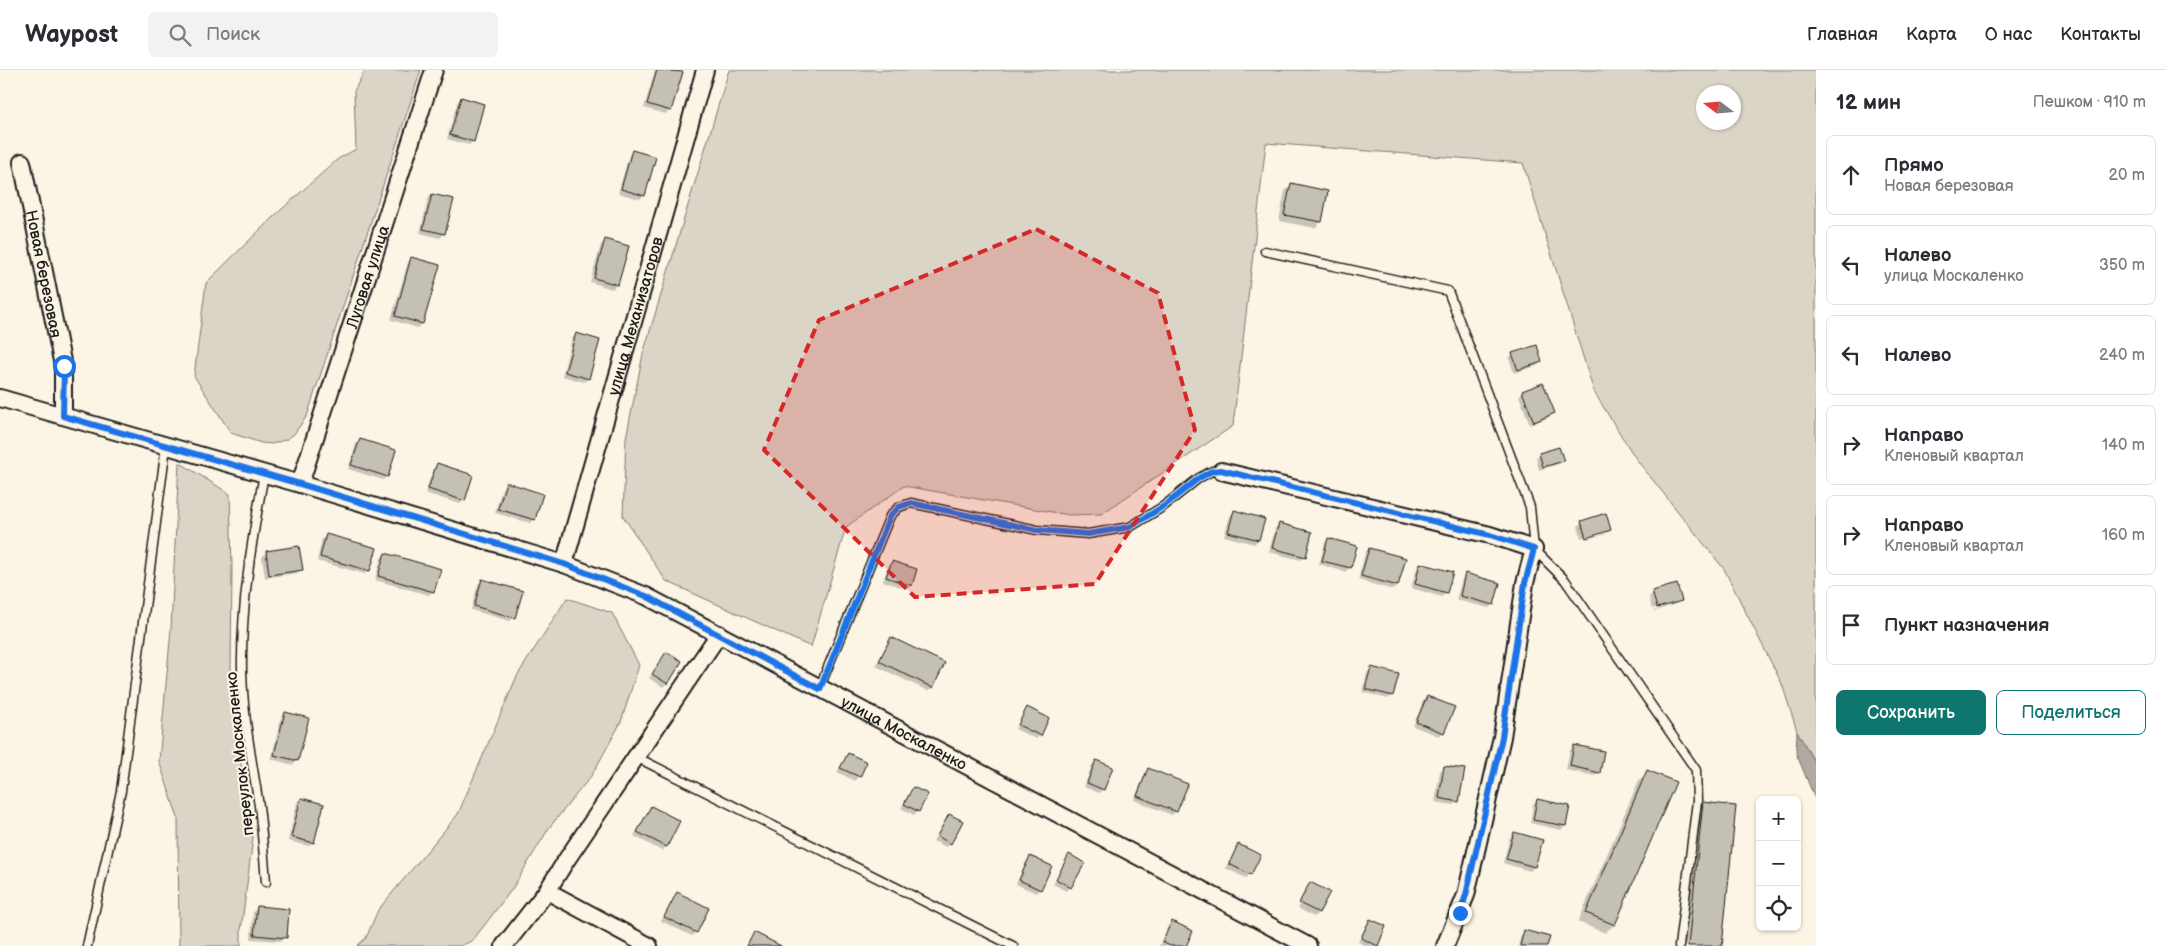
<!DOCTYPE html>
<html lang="ru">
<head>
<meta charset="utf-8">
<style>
  body { margin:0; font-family:"Balsamiq Sans",sans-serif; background:#f2f2f3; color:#2b2b33 }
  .controls { position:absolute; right:15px; bottom:15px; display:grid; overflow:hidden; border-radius:8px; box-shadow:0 1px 4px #0004 }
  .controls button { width:45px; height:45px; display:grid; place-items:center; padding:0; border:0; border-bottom:1px solid #e1e1e2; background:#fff; color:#2b2b33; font:25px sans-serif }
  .compass { position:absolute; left:1696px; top:15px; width:45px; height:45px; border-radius:50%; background:#fff; box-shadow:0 1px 4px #0004; rotate:286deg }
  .stop { position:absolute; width:15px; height:15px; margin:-11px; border:4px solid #1a73e8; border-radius:50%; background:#fff }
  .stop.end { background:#1a73e8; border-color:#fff; box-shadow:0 1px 5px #0008 }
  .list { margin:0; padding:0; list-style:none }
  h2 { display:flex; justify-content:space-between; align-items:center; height:65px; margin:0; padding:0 20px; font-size:21px }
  h2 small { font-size:16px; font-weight:400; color:#7c7c81 }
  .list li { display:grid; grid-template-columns:32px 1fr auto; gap:15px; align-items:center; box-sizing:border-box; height:80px; margin:0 10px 10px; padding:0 10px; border:1px solid #e1e1e2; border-radius:8px }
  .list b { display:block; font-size:19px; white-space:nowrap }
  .list p { margin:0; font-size:16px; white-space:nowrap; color:#7c7c81 }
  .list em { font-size:16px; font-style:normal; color:#7c7c81 }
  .actions { display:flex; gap:10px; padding:15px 20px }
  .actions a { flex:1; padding:11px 0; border:1px solid #0f766e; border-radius:8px; text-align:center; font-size:18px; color:#0f766e }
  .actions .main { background:#0f766e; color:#fff }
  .icon { flex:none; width:28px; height:28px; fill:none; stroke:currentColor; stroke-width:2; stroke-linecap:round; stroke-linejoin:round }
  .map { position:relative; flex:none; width:1816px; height:876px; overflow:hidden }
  header { display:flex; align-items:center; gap:30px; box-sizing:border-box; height:70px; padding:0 25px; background:#fff; border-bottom:1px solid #e1e1e2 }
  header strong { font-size:24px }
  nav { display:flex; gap:28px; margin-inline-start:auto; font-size:18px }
  .search { width:350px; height:45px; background:#f2f2f3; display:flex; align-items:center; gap:12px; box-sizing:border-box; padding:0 18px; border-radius:8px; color:#7c7c81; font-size:19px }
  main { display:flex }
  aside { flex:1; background:#fff }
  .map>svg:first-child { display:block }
</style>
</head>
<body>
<header>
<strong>Waypost</strong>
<div class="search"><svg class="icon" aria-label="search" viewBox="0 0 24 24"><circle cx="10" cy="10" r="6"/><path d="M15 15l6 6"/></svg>Поиск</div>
<nav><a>Главная</a><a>Карта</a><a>О нас</a><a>Контакты</a></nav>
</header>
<main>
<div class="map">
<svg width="1816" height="876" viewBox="0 0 1816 876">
  <rect width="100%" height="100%" fill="#fcf5e5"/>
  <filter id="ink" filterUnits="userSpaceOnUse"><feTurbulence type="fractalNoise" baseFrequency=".02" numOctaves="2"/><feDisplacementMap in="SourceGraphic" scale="10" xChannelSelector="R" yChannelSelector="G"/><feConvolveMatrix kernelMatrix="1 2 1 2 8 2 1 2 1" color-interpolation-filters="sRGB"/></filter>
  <g filter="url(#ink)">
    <!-- green -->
    <path fill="#dbd5c8" stroke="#7c7872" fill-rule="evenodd" d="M365 0H421L307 346 294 364 287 369 272 374 261 373 231 363 194 306 206 213 272 148 338 89 356 79 354 21Z
      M729 0H1816V695L1797 661 1782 614 1724 499 1636 389 1594 322 1523 93 1266 73 1233 356 1101 444 1069 445 904 416 846 457 811 577 666 511 623 446 626 368 643 284ZM1734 22V52H1704V22Z
      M179 392 230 424 232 497 231 601 242 703 253 768 241 860V876H179L178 748 159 691 171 559Z
      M567 528 612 543 639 595 621 652 592 705 549 758 512 819 473 870 461 876H357L366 868 378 840 458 744 517 606Z"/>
    <!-- water -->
    <path fill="#b0aba1" stroke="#75726c" d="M1797 661 1816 695V731L1796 683Z"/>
    <!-- shadow -->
    <path fill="#0003" d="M655 0H672L681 3 670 40 666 44 644 38Z
      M461 28 473 71 469 75 447 69 457 33Z
      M633 81 644 125 640 129 618 123 629 85Z
      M1291 115 1327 122 1321 152 1315 158 1279 151 1285 121Z
      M432 125 444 164 440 168 420 163 428 129Z
      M605 171 617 215 612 219 590 212 601 175Z
      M412 188 422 254 418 258 391 250 408 192Z
      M576 264 588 308 584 312 562 306 572 268Z
      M1513 284 1541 292 1537 296 1514 303 1509 288Z
      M1523 322 1554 343 1549 347 1530 355 1519 326Z
      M360 370 387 406 383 410 348 399 356 374Z
      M1540 384 1562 390 1558 394 1539 400 1536 388Z
      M437 395 464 430 460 434 425 423 433 399Z
      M506 414 534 449 530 453 495 443 502 418Z
      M1234 442 1258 470 1254 474 1224 466 1230 446Z
      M1582 452 1610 460 1607 463V460L1581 468 1578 456Z
      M1279 454 1305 486 1301 490 1269 482 1275 458Z
      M1606 463V464L1582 471Z
      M326 465 369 500 365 504 317 491 322 469Z
      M1329 469 1355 477 1349 498 1345 502 1319 494 1325 473Z
      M1369 479 1397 516 1393 520 1358 510 1365 483Z
      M266 483 301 499 297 503 265 508 262 487Z
      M385 484 433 521 429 525 375 510 381 488Z
      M892 492 911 515 907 519 883 511 888 496Z
      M1421 494 1446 522 1442 527 1411 518 1417 498Z
      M1466 505 1493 534 1489 538 1456 530 1462 509Z
      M482 510 514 547 510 551 471 540 478 514Z
      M1653 523 1680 530 1677 533V531L1652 539 1649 527Z
      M1677 533 1676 534 1653 542V541Z
      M892 568 932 617 928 621 876 596 888 572Z
      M666 583 667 613 663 617 649 608Z
      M1371 599 1392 625 1388 629 1362 622 1367 603Z
      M1427 628 1443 662 1439 666 1413 656 1423 632Z
      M1027 638 1040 665 1036 669 1015 659Z
      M285 644 297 690 293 695 271 689 281 648Z
      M1575 676 1599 702 1595 706 1566 700 1570 680Z
      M848 684 865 692 855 711 837 702Z
      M1096 691 1103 719 1099 723 1084 717 1092 695Z
      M1444 697 1458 731 1454 735 1435 732 1440 701Z
      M1149 700 1176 741 1172 745 1134 730 1145 704Z
      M1648 701 1675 713 1614 855 1605 863 1578 852 1639 710Z
      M913 718 918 741 914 745 901 738Z
      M301 729 313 772 309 776 288 771 297 733Z
      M1538 730 1569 737 1565 756 1561 760 1530 753 1533 734Z
      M1704 734 1721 876H1678L1691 746Z
      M651 737 666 777 662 781 634 766Z
      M949 745 950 773 946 777 933 771Z
      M1514 763 1534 797 1530 801 1503 793 1510 767Z
      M1238 776 1250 804 1246 808 1225 798Z
      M1069 786 1070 817 1066 821 1053 814Z
      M1030 788 1040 819 1036 823 1016 814 1026 792Z
      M1311 813 1318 843 1314 847 1298 838Z
      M677 823 696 862 692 866 661 851Z
      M257 838 285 867 281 871 251 869 253 842Z
      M1370 851 1377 875 1376 876H1366L1358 872 1366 855Z
      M1172 852 1184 876H1159L1168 856Z
      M1525 861 1546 876H1518L1521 865Z"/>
    <!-- building -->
    <path fill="#c4c0b3" stroke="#1c1c1c" d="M657 0 683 2 671 41 647 34Z
      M461 27 484 34 474 72 450 65Z
      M632 80 656 87 645 126 621 119Z
      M1291 113 1328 121 1322 152 1284 145Z
      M432 124 454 129 445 164 423 159Z
      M605 169 629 176 618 215 594 208Z
      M411 187 440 195 423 254 395 246Z
      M576 263 600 270 589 309 565 302Z
      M1537 275 1542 292 1518 300 1512 283Z
      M1543 313 1555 343 1534 352 1522 321Z
      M360 369 396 380 388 407 351 395Z
      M1559 377 1564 391 1543 397 1539 383Z
      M437 393 473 405 465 431 428 419Z
      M506 412 543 424 535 450 498 439Z
      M1234 440 1265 449 1259 470 1228 462Z
      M1606 443 1611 460 1586 468 1581 451Z
      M1279 453 1312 462 1306 487 1272 478Z
      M326 464 377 478 370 501 320 487Z
      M1328 468 1357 476 1351 498 1322 491Z
      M299 476 303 500 269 505 266 481Z
      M1369 478 1406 488 1398 516 1361 506Z
      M385 483 441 499 434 522 378 506Z
      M892 491 917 499 912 516 886 507Z
      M1420 493 1453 502 1447 523 1415 514Z
      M1465 503 1500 513 1494 535 1460 526Z
      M482 509 523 521 515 548 474 536Z
      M1677 514 1682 531 1657 538 1652 521Z
      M891 567 945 593 933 618 879 591Z
      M666 582 682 591 668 614 652 604Z
      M1371 597 1399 604 1393 626 1365 619Z
      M1427 626 1455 637 1444 663 1416 652Z
      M1027 637 1049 648 1041 666 1018 655Z
      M285 642 309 648 298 691 274 685Z
      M1574 675 1604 681 1600 703 1570 696Z
      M848 683 867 692 860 707 840 698Z
      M1096 690 1113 697 1104 720 1087 713Z
      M1444 696 1465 699 1459 732 1439 728Z
      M1148 698 1188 714 1177 742 1137 726Z
      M1647 700 1676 712 1615 855 1586 843Z
      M913 717 928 724 919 742 904 734Z
      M301 728 324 734 314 773 291 767Z
      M1537 729 1570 736 1566 756 1533 750Z
      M1703 732 1736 736 1722 876H1688Z
      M651 736 680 751 667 777 637 762Z
      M949 744 963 751 951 774 937 766Z
      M1514 762 1543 770 1535 797 1506 789Z
      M1238 774 1261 785 1251 805 1229 794Z
      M1069 784 1085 793 1071 818 1056 809Z
      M1030 786 1052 796 1041 820 1019 810Z
      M1310 812 1330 822 1319 843 1299 833Z
      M677 822 709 838 697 863 664 847Z
      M257 836 289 839 287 868 254 865Z
      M1370 849 1386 856 1378 876 1361 868Z
      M1172 851 1193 861 1186 876H1170L1162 872Z
      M1524 860 1550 867 1547 876H1520Z
      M754 862 781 876H747Z"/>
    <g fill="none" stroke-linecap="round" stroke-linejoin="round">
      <defs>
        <path id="service" d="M1265 181 1448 221 1530 437 1534 479 1565 510 1696 700 1697 731 1679 876
          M264 404C252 469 241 534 242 600 243 646 252 691 259 736 262 761 264 787 266 812
          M819 619 890 446 899 437 911 433 1037 460 1088 464 1130 457 1164 436 1199 408 1212 401H1221
          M636 687 1013 876
          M87 876 121 721 166 376"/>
        <g id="minor">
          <path id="s1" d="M22 92 63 296V346"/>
          <path id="s2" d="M0 328 300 414 564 494 646 526 1308 876"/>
          <path d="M1221 401 1490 465 1534 479 1525 513 1502 667 1466 825 1445 876"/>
          <path id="s3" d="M300 414 434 0"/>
          <path id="s4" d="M564 494 705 0"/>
          <path d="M547 821 649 876"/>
          <path d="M504 876 547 821 567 789 719 564"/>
        </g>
      </defs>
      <!-- service casing -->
      <use href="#service" stroke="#1c1c1c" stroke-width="11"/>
      <!-- minor casing -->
      <use href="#minor" stroke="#1c1c1c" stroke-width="20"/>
      <!-- service -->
      <use href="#service" stroke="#fcf5e5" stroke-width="8"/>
      <!-- minor -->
      <use href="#minor" stroke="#fcf5e5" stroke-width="16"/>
    </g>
  </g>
  <g fill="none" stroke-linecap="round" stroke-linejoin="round" filter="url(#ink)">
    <!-- route -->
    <path stroke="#1a73e8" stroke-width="6" d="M64 296 63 346 300 414 564 494 646 526 820 619 890 446 899 437 911 433 1037 460 1088 464 1130 457 1164 436 1199 408 1212 401 1221 400 1490 465 1534 479 1525 513 1502 667 1466 825 1460 843"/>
  </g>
  <!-- marked area -->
  <path fill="#d62828" fill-opacity="0.2" stroke="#d62828" stroke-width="4" stroke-dasharray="10 6" stroke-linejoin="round" d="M1036 159 1158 223 1195 360 1095 514 915 527 764 380 819 250Z"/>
  <g text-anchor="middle" stroke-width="4" stroke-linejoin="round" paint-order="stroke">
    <!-- street labels -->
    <g font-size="16" fill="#1c1c1c" stroke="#fcf5e5">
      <text dy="6" stroke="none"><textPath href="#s1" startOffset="114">Новая березовая</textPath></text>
      <text dy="6" stroke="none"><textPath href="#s3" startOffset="218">Луговая улица</textPath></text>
      <text dy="6" stroke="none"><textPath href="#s4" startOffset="258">улица Механизаторов</textPath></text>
      <text dy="6" stroke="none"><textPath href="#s2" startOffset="968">улица Москаленко</textPath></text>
      <text transform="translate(239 684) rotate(-96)" y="6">переулок Москаленко</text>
    </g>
  </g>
</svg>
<div class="controls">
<button>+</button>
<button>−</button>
<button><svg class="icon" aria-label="locate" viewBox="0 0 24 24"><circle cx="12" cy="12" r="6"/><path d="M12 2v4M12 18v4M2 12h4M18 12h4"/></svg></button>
</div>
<svg class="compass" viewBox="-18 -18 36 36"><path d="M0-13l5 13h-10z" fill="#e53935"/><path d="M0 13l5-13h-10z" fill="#7c7c81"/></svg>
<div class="stop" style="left:64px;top:296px"></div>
<div class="stop end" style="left:1460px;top:843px"></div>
</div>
<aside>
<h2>12 мин<small>Пешком · 910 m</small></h2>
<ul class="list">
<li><svg class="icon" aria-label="ahead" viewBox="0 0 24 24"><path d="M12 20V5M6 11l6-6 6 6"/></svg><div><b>Прямо</b><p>Новая березовая</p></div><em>20 m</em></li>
<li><svg class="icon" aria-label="left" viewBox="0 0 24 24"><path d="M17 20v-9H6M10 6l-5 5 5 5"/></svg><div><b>Налево</b><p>улица Москаленко</p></div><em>350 m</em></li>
<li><svg class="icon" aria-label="left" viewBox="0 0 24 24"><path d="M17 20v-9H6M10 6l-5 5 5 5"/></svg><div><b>Налево</b></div><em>240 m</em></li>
<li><svg class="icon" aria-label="right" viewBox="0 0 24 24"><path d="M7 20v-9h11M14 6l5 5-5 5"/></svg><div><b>Направо</b><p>Кленовый квартал</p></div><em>140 m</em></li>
<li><svg class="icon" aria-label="right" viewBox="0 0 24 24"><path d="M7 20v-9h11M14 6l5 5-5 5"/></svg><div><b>Направо</b><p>Кленовый квартал</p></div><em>160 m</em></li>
<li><svg class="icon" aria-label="arrive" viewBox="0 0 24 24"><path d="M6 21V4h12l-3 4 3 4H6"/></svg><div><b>Пункт назначения</b></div></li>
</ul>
<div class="actions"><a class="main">Сохранить</a><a>Поделиться</a></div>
</aside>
</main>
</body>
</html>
